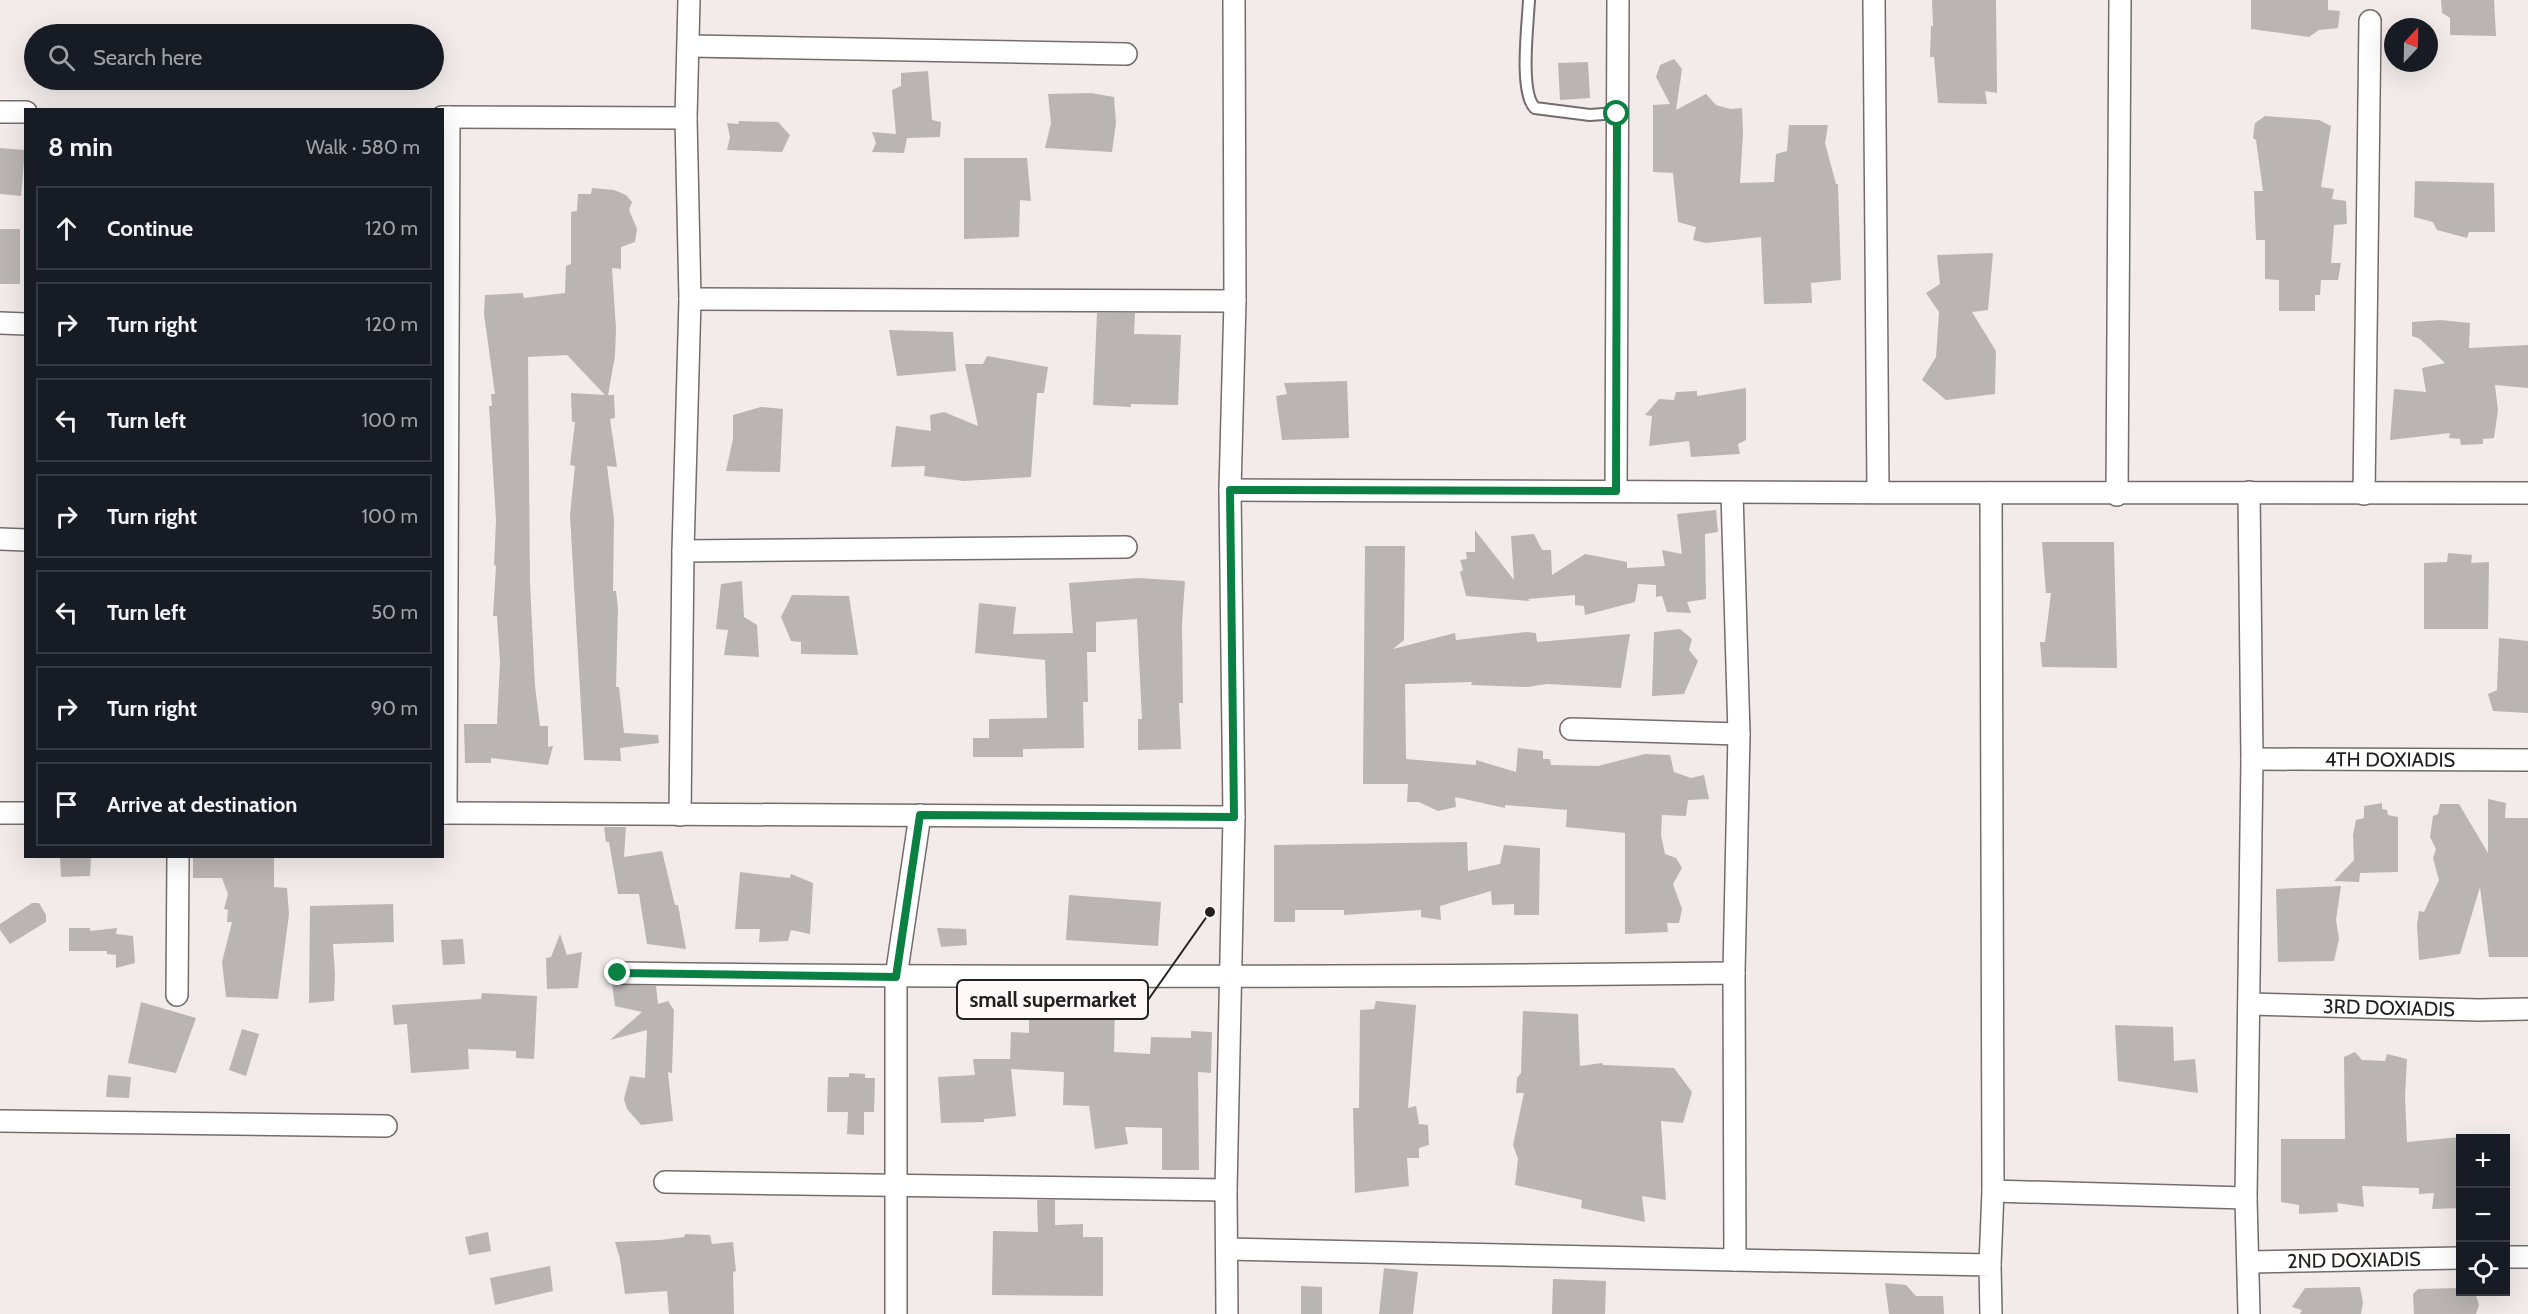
<!DOCTYPE html>
<html lang="en">
<head>
<meta charset="utf-8">
<style>
  body { margin:0; font-family:Cabin,sans-serif; background:#20242c; color:#f1f3f6 }
  .controls { position:absolute; right:18px; bottom:18px; display:grid; overflow:hidden; border-radius:0px; box-shadow:0 6px 24px #0002 }
  .controls button { width:54px; height:54px; display:grid; place-items:center; padding:0; border:0; border-bottom:2px solid #363941; background:#171b24; color:#f1f3f6; font:30px sans-serif }
  .compass { position:absolute; left:2384px; top:18px; width:54px; height:54px; border-radius:50%; background:#171b24; box-shadow:0 6px 24px #0002; rotate:22deg }
  .stop { position:absolute; width:18px; height:18px; margin:-14px; border:4px solid #0b8043; border-radius:50%; background:#fff }
  .stop.end { background:#0b8043; border-color:#fff; box-shadow:0 2px 6px #0008 }
  .list { margin:0; padding:0; list-style:none }
  h2 { display:flex; justify-content:space-between; align-items:center; height:78px; margin:0; padding:0 24px; font-size:26px }
  h2 small { font-size:20px; font-weight:400; color:#9ea1a6 }
  .list li { display:grid; grid-template-columns:39px 1fr auto; gap:18px; align-items:center; box-sizing:border-box; height:84px; margin:0 12px 12px; padding:0 12px; border:2px solid #363941; border-radius:0px }
  .list b { display:block; font-size:22px; white-space:nowrap }
  .list em { font-size:20px; font-style:normal; color:#9ea1a6 }
  .icon { flex:none; width:33px; height:33px; fill:none; stroke:currentColor; stroke-width:2; stroke-linecap:round; stroke-linejoin:round }
  .map { position:relative; flex:none; width:2528px; height:1314px; overflow:hidden }
  .search { position:absolute; background:#171b24; box-shadow:0 6px 24px #0002; left:24px; top:24px; width:420px; height:66px; display:flex; align-items:center; gap:15px; box-sizing:border-box; padding:0 21px; border-radius:33px; color:#9ea1a6; font-size:22px }
  .panel { position:absolute; background:#171b24; box-shadow:0 6px 24px #0002; left:24px; top:108px; width:420px; height:750px; border-radius:0px }
  .map>svg:first-child { display:block }
</style>
</head>
<body>
<div class="map">
<svg width="2528" height="1314" viewBox="0 0 2528 1314">
  <rect width="100%" height="100%" fill="#f2ebea"/>
  <!-- building -->
  <path fill="#bab4b3" d="M1932 0H1996L1997 93 1985 91 1987 104 1938 103 1934 57H1930L1931 26H1933Z
    M2251 0H2328V10L2340 11 2338 28 2319 30 2309 37 2251 29Z
    M2441 0H2494L2496 36 2450 35V18L2442 13Z
    M1674 59 1682 69 1676 110 1706 94 1716 105 1730 109 1742 108 1743 133 1740 183 1774 182 1776 154 1787 151 1789 125H1828L1825 143 1836 184H1838L1841 280 1811 283 1812 303 1764 304 1761 237 1706 243 1693 240 1696 227 1678 222 1673 173 1653 172V105L1670 104 1656 77 1660 65Z
    M1588 62 1590 98 1560 100 1558 63Z
    M928 71 932 120 941 122 940 137 907 138 904 153 872 152 876 143 872 132 896 134 892 90 901 86V73Z
    M1091 93 1114 97 1116 123 1112 152 1045 148 1051 123 1048 94Z
    M2265 116 2319 120 2331 126 2321 187 2334 189 2332 199 2346 201 2347 224 2334 225 2331 263H2341L2338 280H2321L2320 295H2315V311H2279V280L2265 279V240H2256L2254 191H2263L2256 140 2253 138 2255 123Z
    M739 121 778 122 790 135 782 152 727 150 730 137 727 123 738 124Z
    M0 148 25 150 21 196 0 194Z
    M964 158H1027L1031 201 1020 200 1019 237 964 239Z
    M2415 181 2494 183 2495 232H2469L2467 238 2437 230 2433 222 2414 217Z
    M592 188 614 190 626 195 632 202 629 210 637 229 635 242 621 247V269L612 268 616 329 615 356 608 395H614L615 418 610 419 617 467 607 466 614 519 613 591H616L618 608 616 687H619L624 733 658 735 659 743 620 748 621 761 584 760 570 515 575 466 570 465 575 422H572L571 393 605 395 567 355 528 357 530 583 535 686 540 726H548V747L553 746 548 765 491 758V763H465L464 724H497L500 662 497 616H493L496 566 494 565 496 520 489 406H492L491 394H495L484 314 485 295 523 293 524 298 565 293 566 266 571 264V212L577 211 578 194H591Z
    M0 229H20V284H0Z
    M1993 253 1988 310 1972 312 1996 351 1995 394 1946 400 1922 380 1936 357 1939 312 1926 293 1940 284 1937 255Z
    M1097 313H1135L1134 334 1181 335 1178 405 1131 404V407L1093 405Z
    M2440 320 2470 323 2469 348 2528 345V388L2495 385 2498 410 2494 438 2483 439V444L2461 445 2460 439 2449 438 2450 433 2390 440 2394 389 2426 392 2422 368 2445 363 2420 339 2412 336V322Z
    M889 330 953 332 956 371 897 376Z
    M987 356 1048 367 1044 393H1037L1031 477 964 481 924 476 925 466 891 467 896 426 931 431 930 415 944 412 978 426 965 364H983Z
    M1347 381 1349 438 1282 440 1276 396 1287 394 1284 383Z
    M1746 388V440L1738 444 1740 454 1691 457 1689 441 1649 446 1652 416 1645 415 1659 399 1674 400 1676 392 1697 391V396Z
    M761 407 783 409 780 472 726 471 733 439V415Z
    M1716 510 1718 532 1705 534 1706 599 1687 602 1691 613 1667 612 1662 596 1656 597V585L1638 584 1635 602 1585 615 1584 606 1575 605V595L1528 599 1530 601 1466 596 1460 572 1463 570 1460 560 1467 559 1466 552H1475V530L1514 580 1511 536 1534 534 1542 550H1551L1552 575 1585 554 1627 562V568L1665 566 1662 550 1682 554 1677 514Z
    M2042 542H2114L2117 668 2042 667 2040 642H2045L2051 593H2046Z
    M1365 546H1405L1404 640 1393 649 1455 633 1456 640 1527 632 1536 633 1537 642 1630 634 1621 688 1547 684 1527 687 1471 685 1472 682 1405 684 1406 759 1476 765V760L1516 772 1518 748 1543 751V759H1550L1551 765 1598 766 1645 754 1670 755 1674 772 1691 778 1704 775 1709 799 1688 800 1686 816 1662 815 1661 835 1665 854 1676 858 1682 868 1673 884 1682 909 1679 923H1667L1668 932 1625 934V833L1566 827 1567 810 1505 805V808L1455 797 1456 807 1438 811 1419 802H1407L1408 784H1363Z
    M2448 553 2472 555 2471 563 2489 562 2488 629H2424V563L2447 562Z
    M1139 578 1185 581 1182 623 1183 703H1179L1181 749 1138 750V719H1142L1137 619 1096 622V652H1087L1088 702H1083L1084 748 1023 749V757H973V738H989V719L1047 718 1045 660 975 653 979 603 1016 607 1013 634 1073 633 1069 583Z
    M742 581 744 617 757 625 759 657 724 655 728 630 716 629 721 584Z
    M792 595 849 596 858 655 801 654V642L791 641 781 617Z
    M1680 629 1692 639 1689 650 1698 661 1684 694 1652 696 1654 632Z
    M2499 638 2528 641V713L2493 711 2488 694 2497 690Z
    M2488 799 2506 803 2505 818H2528V957H2489L2480 887 2460 954 2419 960 2417 925 2419 911 2424 912 2439 880 2433 858 2436 849 2430 837 2433 816 2438 814 2440 804H2459L2488 853Z
    M2382 803V809L2387 810 2388 815 2398 817V872L2360 873 2359 882 2334 881 2354 860 2353 835 2356 820 2364 818V806Z
    M604 827H626L624 857 662 851 675 905H678L686 949 647 944 639 894H618L609 842H606Z
    M1467 842 1468 871 1500 864 1504 845 1540 848 1539 915H1514V904L1492 905 1491 891 1440 906 1441 920 1421 917V910L1344 915V910H1295V922H1274V845Z
    M193 856H274V887L287 888 289 914 278 999 226 997 222 962 232 922H227L228 910 224 909 228 894 222 878H193Z
    M60 857H91L90 876 61 877Z
    M740 872 790 878 791 874 813 883 810 934 791 930 788 941 759 942 760 929H735Z
    M2341 886 2336 920 2339 939 2334 961 2278 962 2276 889Z
    M1069 895 1161 902 1158 946 1066 940Z
    M32 903H39L46 915V922L10 944 0 930V924Z
    M393 904 394 942 333 944 335 975 334 1001 309 1003 310 906Z
    M69 928H90V931L117 928 116 934 133 936 135 963 116 968V955L107 954V951H69Z
    M937 928 966 929 967 945 941 947Z
    M560 934 567 955 582 952 578 988 547 989 546 958 551 957Z
    M463 939 465 964 443 965 441 940Z
    M612 984 656 986 658 1004 668 1001 674 1010 672 1073 668 1072 673 1121 641 1125 627 1109 624 1099 630 1076 645 1078 647 1030 610 1040 642 1012 615 1006Z
    M482 993 537 996 534 1059 516 1058V1051L468 1049 469 1069 411 1073 407 1024 394 1025 392 1005 481 999Z
    M1376 1001 1416 1005 1408 1108 1416 1106 1419 1124 1428 1125 1429 1145 1419 1148V1158H1407L1409 1186 1355 1193 1353 1108H1359L1360 1010 1374 1009Z
    M141 1002 196 1018 176 1073 128 1063Z
    M1077 1006 1115 1007 1114 1052 1150 1054 1151 1037 1191 1038V1031L1212 1032 1211 1073 1198 1072 1199 1170H1162V1128L1125 1127 1128 1144 1095 1149 1089 1106 1063 1105 1064 1072 1011 1069 1016 1116 984 1119V1122L941 1123 938 1077 975 1075 973 1059H1010L1011 1032 1029 1033V1015L1077 1017Z
    M1523 1011 1578 1014 1580 1066 1602 1063 1603 1065 1674 1068 1692 1092 1683 1123 1661 1121 1666 1200 1642 1196 1645 1222 1581 1208 1582 1200 1515 1185 1518 1159 1513 1145 1524 1093H1516L1517 1078 1521 1073Z
    M2115 1025 2173 1027 2174 1061 2195 1059 2198 1093 2118 1081Z
    M242 1029 259 1034 246 1076 229 1070Z
    M2355 1052 2362 1060 2385 1061 2387 1054 2407 1059 2405 1097 2407 1142 2460 1137V1208L2432 1209 2434 1193 2419 1194V1188L2362 1186 2364 1207 2337 1203 2338 1212 2299 1214V1205L2281 1202V1139H2345L2344 1057Z
    M849 1073 865 1074V1078H875L874 1112H864V1135L847 1134 848 1112H827L828 1077H849Z
    M108 1075 131 1077 129 1098 106 1097Z
    M1037 1200H1055V1225L1083 1224V1237H1103V1296L992 1295 993 1231 1038 1232Z
    M488 1232 491 1251 469 1255 465 1237Z
    M685 1234 710 1235 712 1244 733 1242 736 1271 733 1272 734 1314H669L667 1291 625 1294 620 1259 615 1242 660 1240 684 1237Z
    M550 1266 553 1291 495 1305 490 1278Z
    M1384 1268 1418 1272 1413 1314H1379Z
    M1553 1279 1606 1281 1605 1314H1552Z
    M1885 1283 1906 1285 1916 1296H1943L1944 1314H1889Z
    M1301 1286 1322 1287V1314H1301Z
    M2360 1287 2363 1302 2361 1314H2300L2302 1310 2292 1307 2305 1288Z
    M2460 1288V1292H2475L2479 1305 2476 1314H2414L2413 1294 2418 1289Z"/>
  <g fill="none" stroke-linecap="round" stroke-linejoin="round">
    <defs>
      <path id="service" d="M1529 0C1528 23 1519 93 1535 108L1590 115 1617 113"/>
      <g id="minor">
        <path d="M1874 0 1878 491"/>
        <path d="M689 46 1126 54"/>
        <path d="M0 112H26"/>
        <path d="M442 117 686 118"/>
        <path d="M690 299 1235 301"/>
        <path d="M0 323 26 324"/>
        <path d="M1230 490C1663 491 2095 495 2528 493"/>
        <path d="M1616 491 1618 0"/>
        <path d="M1732 493 1739 734 1734 973"/>
        <path d="M2364 494 2370 21"/>
        <path d="M2117 495 2120 0"/>
        <path d="M0 539 26 540"/>
        <path d="M683 551 1126 547"/>
        <path d="M1571 729 1739 734"/>
        <path id="s1" d="M2252 759 2528 760"/>
        <path d="M0 813H26"/>
        <path d="M442 813 1234 817"/>
        <path d="M446 813 449 117"/>
        <path d="M680 815 683 551 690 299 686 118 689 0"/>
        <path d="M618 973C990 978 1362 977 1734 973L1735 1260 1227 1249"/>
        <path d="M177 995 178 856"/>
        <path id="s2" d="M2249 1004 2479 1010 2528 1009"/>
        <path d="M0 1121 386 1126"/>
        <path d="M665 1182 1226 1190"/>
        <path d="M1993 1191 2246 1198"/>
        <path d="M2506 1257H2528"/>
        <path d="M1735 1260 1990 1265 1991 1314"/>
        <path id="s3" d="M2249 1262 2460 1258"/>
        <path d="M1990 1265 1993 1191 1991 493"/>
        <path d="M896 1314V977L920 815"/>
        <path d="M1227 1314 1226 1190 1234 817 1230 490 1235 301 1234 0"/>
        <path d="M2249 1314 2246 1198 2252 759 2249 492"/>
      </g>
    </defs>
    <!-- service casing -->
    <use href="#service" stroke="#736d6c" stroke-width="14"/>
    <!-- minor casing -->
    <use href="#minor" stroke="#736d6c" stroke-width="24"/>
    <!-- service -->
    <use href="#service" stroke="#fff" stroke-width="10"/>
    <!-- minor -->
    <use href="#minor" stroke="#fff" stroke-width="21"/>
  </g>
  <g fill="none" stroke-linecap="round" stroke-linejoin="round">
    <!-- route -->
    <path stroke="#0b8043" stroke-width="8" d="M618 973 896 977 920 815 1234 817 1230 490 1616 491 1617 114"/>
  </g>
  <g text-anchor="middle" stroke-width="4.5" stroke-linejoin="round" paint-order="stroke">
    <!-- street labels -->
    <g font-size="20" fill="#232020" stroke="#fef8f7">
      <text dy="7" stroke="none"><textPath href="#s1" startOffset="138">4TH DOXIADIS</textPath></text>
      <text dy="7" stroke="none"><textPath href="#s2" startOffset="140">3RD DOXIADIS</textPath></text>
      <text dy="7" stroke="none"><textPath href="#s3" startOffset="105">2ND DOXIADIS</textPath></text>
    </g>
  </g>
  <!-- callouts -->
  <path fill="none" stroke="#232020" stroke-width="2" d="M1210 912L1148 1000"/>
  <circle fill="#232020" stroke="#fef8f7" stroke-width="2" cx="1210" cy="912" r="6"/>
  <rect fill="#fef8f7" stroke="#232020" stroke-width="2" x="957" y="980" width="191" height="39" rx="6"/>
  <g font-size="21" text-anchor="middle" font-weight="bold" fill="#232020">
    <text x="1053" y="1007">small supermarket</text>
  </g>
</svg>
<div class="controls">
<button>+</button>
<button>−</button>
<button><svg class="icon" aria-label="locate" viewBox="0 0 24 24"><circle cx="12" cy="12" r="6"/><path d="M12 2v4M12 18v4M2 12h4M18 12h4"/></svg></button>
</div>
<svg class="compass" viewBox="-18 -18 36 36"><path d="M0-13l5 13h-10z" fill="#e53935"/><path d="M0 13l5-13h-10z" fill="#9ea1a6"/></svg>
<div class="stop" style="left:1617px;top:114px"></div>
<div class="stop end" style="left:618px;top:973px"></div>
<div class="search"><svg class="icon" aria-label="search" viewBox="0 0 24 24"><circle cx="10" cy="10" r="6"/><path d="M15 15l6 6"/></svg>Search here</div>
<section class="panel">
<h2>8 min<small>Walk · 580 m</small></h2>
<ul class="list">
<li><svg class="icon" aria-label="ahead" viewBox="0 0 24 24"><path d="M12 20V5M6 11l6-6 6 6"/></svg><div><b>Continue</b></div><em>120 m</em></li>
<li><svg class="icon" aria-label="right" viewBox="0 0 24 24"><path d="M7 20v-9h11M14 6l5 5-5 5"/></svg><div><b>Turn right</b></div><em>120 m</em></li>
<li><svg class="icon" aria-label="left" viewBox="0 0 24 24"><path d="M17 20v-9H6M10 6l-5 5 5 5"/></svg><div><b>Turn left</b></div><em>100 m</em></li>
<li><svg class="icon" aria-label="right" viewBox="0 0 24 24"><path d="M7 20v-9h11M14 6l5 5-5 5"/></svg><div><b>Turn right</b></div><em>100 m</em></li>
<li><svg class="icon" aria-label="left" viewBox="0 0 24 24"><path d="M17 20v-9H6M10 6l-5 5 5 5"/></svg><div><b>Turn left</b></div><em>50 m</em></li>
<li><svg class="icon" aria-label="right" viewBox="0 0 24 24"><path d="M7 20v-9h11M14 6l5 5-5 5"/></svg><div><b>Turn right</b></div><em>90 m</em></li>
<li><svg class="icon" aria-label="arrive" viewBox="0 0 24 24"><path d="M6 21V4h12l-3 4 3 4H6"/></svg><div><b>Arrive at destination</b></div></li>
</ul>
</section>
</div>
</body>
</html>
